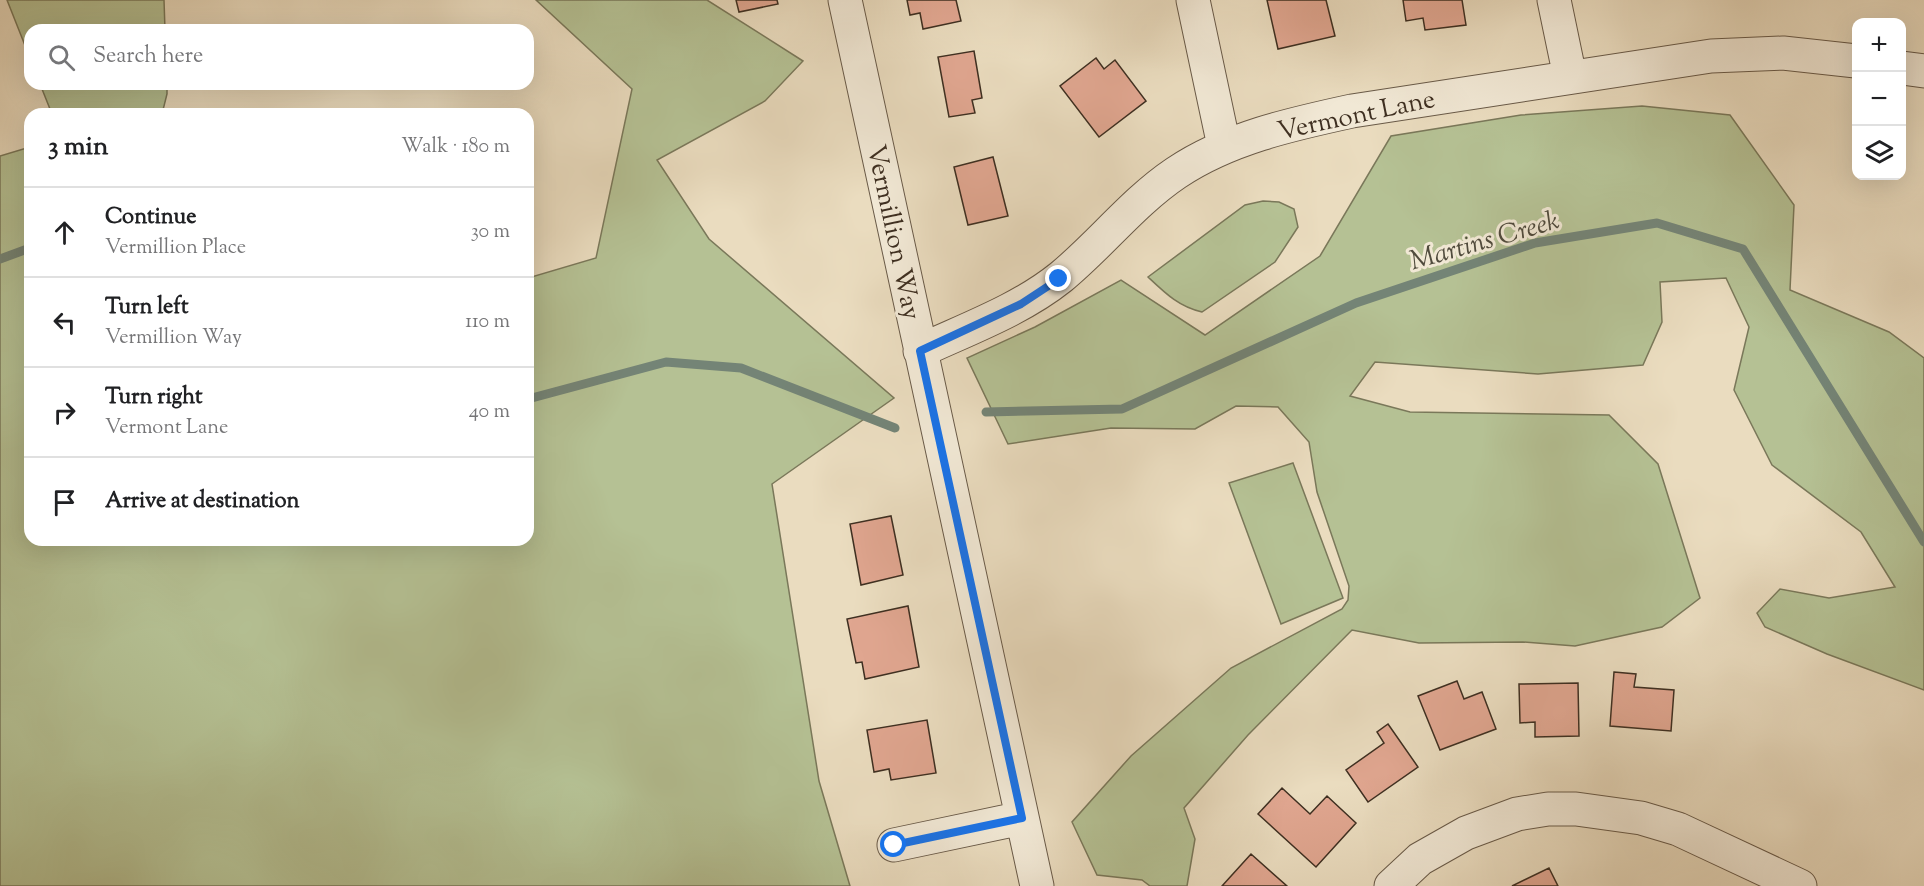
<!DOCTYPE html>
<html lang="en">
<head>
<meta charset="utf-8">
<style>
  body { margin:0; font-family:"Sorts Mill Goudy",serif; background:#f6f6f6; color:#202124 }
  .controls { position:absolute; right:18px; top:18px; display:grid; overflow:hidden; border-radius:12px; box-shadow:0 6px 24px #0002 }
  .controls button { width:54px; height:54px; display:grid; place-items:center; padding:0; border:0; border-bottom:2px solid #e0e0e0; background:#fff; color:#202124; font:30px sans-serif }
  .stop { position:absolute; width:18px; height:18px; margin:-14px; border:4px solid #1a73e8; border-radius:50%; background:#fff }
  .stop.end { background:#1a73e8; border-color:#fff; box-shadow:0 2px 6px #0008 }
  .list { margin:0; padding:0; list-style:none }
  h2 { display:flex; justify-content:space-between; align-items:center; height:78px; margin:0; padding:0 24px; font-size:26px }
  h2 small { font-size:20px; font-weight:400; color:#757577 }
  .list li { display:grid; grid-template-columns:39px 1fr auto; gap:18px; align-items:center; box-sizing:border-box; height:90px; padding:0 24px; border-top:2px solid #e0e0e0 }
  .list b { display:block; font-size:22px; white-space:nowrap }
  .list p { margin:0; font-size:20px; white-space:nowrap; color:#757577 }
  .list em { font-size:20px; font-style:normal; color:#757577 }
  .icon { flex:none; width:33px; height:33px; fill:none; stroke:currentColor; stroke-width:2; stroke-linecap:round; stroke-linejoin:round }
  .map { position:relative; flex:none; width:1924px; height:886px; overflow:hidden }
  .search { position:absolute; background:#fff; box-shadow:0 6px 24px #0002; left:24px; top:24px; width:510px; height:66px; display:flex; align-items:center; gap:15px; box-sizing:border-box; padding:0 21px; border-radius:18px; color:#757577; font-size:22px }
  .panel { position:absolute; background:#fff; box-shadow:0 6px 24px #0002; left:24px; top:108px; width:510px; height:438px; border-radius:18px }
  .map>svg:first-child { display:block }
</style>
</head>
<body>
<div class="map">
<svg width="1924" height="886" viewBox="0 0 1924 886">
  <rect width="100%" height="100%" fill="#eadcbf"/>
  <filter id="stains"><feTurbulence type="fractalNoise" baseFrequency=".00333" numOctaves="4"/><feColorMatrix values="0 0 0 0 .2 0 0 0 0 .09 0 0 0 0 .02 0 0 0 .5 -.17"/></filter>
  <radialGradient id="worn" r=".72"><stop offset=".6" stop-color="#630" stop-opacity="0"/><stop offset="1" stop-color="#630" stop-opacity=".3"/></radialGradient>
  <!-- green -->
  <path fill="#b5c194" stroke="#7a785a" stroke-width="1.5" d="M7 0H164L165 30H30V58Z
    M536 0H707L803 61 765 101 657 160 709 239 894 398 772 484 819 781 850 886H0V156L30 147V540H528V278L596 258 632 89Z
    M40 84H167V94L162 114H52Z
    M1642 106 1730 115 1794 205 1790 290 1889 332 1924 358V690L1827 654 1765 627 1757 613 1780 589 1829 598 1895 587 1861 532 1772 465 1734 390 1749 327 1726 278 1660 282 1662 322 1643 365 1538 374 1375 362 1350 396 1410 412 1609 415 1658 464 1700 598 1662 627 1575 646 1523 642 1419 643 1352 630 1248 735 1184 808 1195 839 1187 886H1150L1142 880 1097 875 1072 822 1131 756 1231 668 1342 609 1348 600 1349 586 1317 492 1309 442 1278 407 1236 406 1195 429 1111 428 1008 444 967 358 1035 327 1121 280 1205 335 1320 256 1391 136 1521 115Z
    M1263 201 1279 202 1294 209 1298 227 1275 262 1202 312C1179 307 1165 293 1148 277L1245 205Z
    M1293 463 1343 598 1281 624 1229 483Z"/>
  <g fill="none" stroke-linecap="round" stroke-linejoin="round">
    <!-- stream -->
    <path stroke="#748476" stroke-width="9" d="M0 259 30 248
      M528 399 666 362 741 368 895 428
      M986 412 1122 409 1356 303 1535 243 1657 223 1743 249 1924 542"/>
  </g>
  <!-- building -->
  <path fill="#e0a690" stroke="#3e2f21" stroke-width="1.5" d="M736 0H777L778 4 739 12Z
    M907 0H956L961 21 923 29 920 13 910 15Z
    M1267 0H1326L1335 36 1278 49Z
    M1403 0H1462L1466 25 1425 30 1423 18 1406 21Z
    M974 51 982 98 972 100 975 113 949 117 938 57Z
    M1096 58 1104 69 1115 60 1146 101 1099 137 1060 86Z
    M993 157 1008 216 968 225 954 167Z
    M891 516 903 575 861 585 850 524Z
    M908 606 919 667 865 679 862 662 856 663 847 619Z
    M1614 672 1636 674 1634 687 1674 690 1671 731 1610 726Z
    M1457 681 1464 699 1482 692 1496 729 1440 750 1418 696Z
    M1578 683 1579 736 1535 737V722L1520 723 1519 684Z
    M927 720 936 773 891 780 889 769 874 772 867 730Z
    M1388 724 1418 767 1368 802 1346 770 1384 743 1377 732Z
    M1282 788 1310 814 1327 796 1356 823 1316 867 1258 814Z
    M1251 854 1287 886H1222Z
    M1549 868 1558 886H1512Z"/>
  <g fill="none" stroke-linecap="round" stroke-linejoin="round">
    <defs>
      <path id="minor" d="M845 0 1037 886
        M1193 0 1224 146
        M1554 0 1570 77
        M1902 68 1924 71
        M920 351C967 329 1020 310 1061 277 1101 244 1133 202 1176 173 1228 138 1292 124 1352 111L1711 56 1783 53 1856 61
        M894 845 1022 818
        M1391 886 1420 859 1466 833 1517 814 1548 809H1576L1641 818 1678 829 1800 886"/>
    </defs>
    <!-- minor casing -->
    <use href="#minor" stroke="#695a48" stroke-width="35"/>
    <!-- minor -->
    <use href="#minor" stroke="#f1e8d5" stroke-width="33"/>
  </g>
  <g fill="none" stroke-linecap="round" stroke-linejoin="round">
    <!-- route -->
    <path stroke="#1a73e8" stroke-width="8" d="M894 845 1022 818 920 351 1021 304 1059 279"/>
  </g>
  <g text-anchor="middle" stroke-width="6" stroke-linejoin="round" paint-order="stroke">
    <!-- street labels -->
    <g font-size="26" fill="#3e2f21" stroke="#f1e8d5">
      <text transform="translate(1356 114) rotate(-12)" y="9">Vermont Lane</text>
      <text transform="translate(895 232) rotate(78)" y="9">Vermillion Way</text>
    </g>
    <!-- water labels -->
    <g font-size="27" font-style="italic" fill="#504b3d" stroke="#f1e8d5">
      <text transform="translate(1484 240) rotate(-16)" y="9">Martins Creek</text>
    </g>
  </g>
  <rect width="100%" height="100%" filter="url(#stains)"/>
  <rect width="100%" height="100%" fill="url(#worn)"/>
</svg>
<div class="controls">
<button>+</button>
<button>−</button>
<button><svg class="icon" aria-label="layers" viewBox="0 0 24 24"><path d="M12 4l9 5-9 5-9-5zM3 14l9 5 9-5"/></svg></button>
</div>
<div class="stop" style="left:894px;top:845px"></div>
<div class="stop end" style="left:1059px;top:279px"></div>
<div class="search"><svg class="icon" aria-label="search" viewBox="0 0 24 24"><circle cx="10" cy="10" r="6"/><path d="M15 15l6 6"/></svg>Search here</div>
<section class="panel">
<h2>3 min<small>Walk · 180 m</small></h2>
<ul class="list">
<li><svg class="icon" aria-label="ahead" viewBox="0 0 24 24"><path d="M12 20V5M6 11l6-6 6 6"/></svg><div><b>Continue</b><p>Vermillion Place</p></div><em>30 m</em></li>
<li><svg class="icon" aria-label="left" viewBox="0 0 24 24"><path d="M17 20v-9H6M10 6l-5 5 5 5"/></svg><div><b>Turn left</b><p>Vermillion Way</p></div><em>110 m</em></li>
<li><svg class="icon" aria-label="right" viewBox="0 0 24 24"><path d="M7 20v-9h11M14 6l5 5-5 5"/></svg><div><b>Turn right</b><p>Vermont Lane</p></div><em>40 m</em></li>
<li><svg class="icon" aria-label="arrive" viewBox="0 0 24 24"><path d="M6 21V4h12l-3 4 3 4H6"/></svg><div><b>Arrive at destination</b></div></li>
</ul>
</section>
</div>
</body>
</html>
